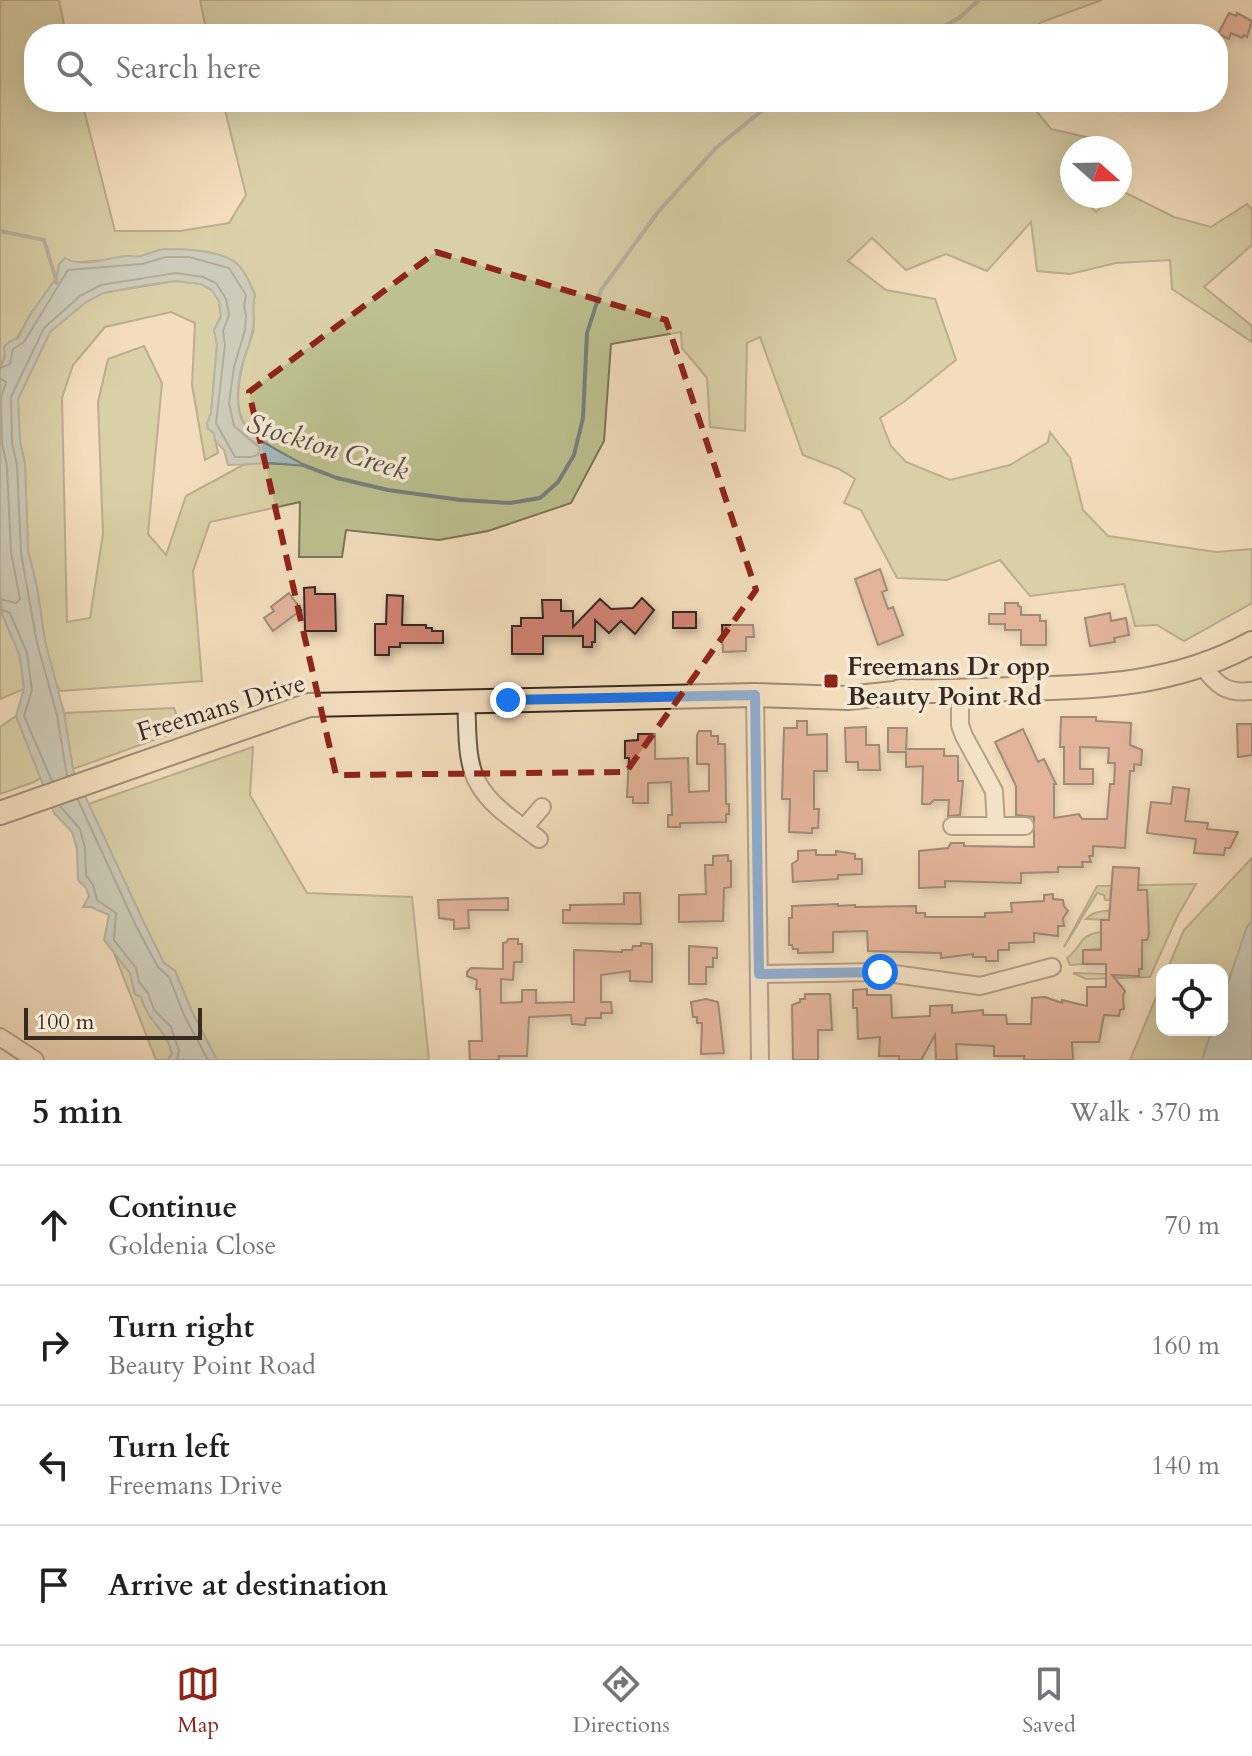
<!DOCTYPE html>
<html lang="en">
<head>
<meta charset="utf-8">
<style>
  body { margin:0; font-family:Cardo,serif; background:#f6f6f6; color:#202124 }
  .controls { position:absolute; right:24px; bottom:24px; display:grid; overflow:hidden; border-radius:16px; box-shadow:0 8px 32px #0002 }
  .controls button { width:72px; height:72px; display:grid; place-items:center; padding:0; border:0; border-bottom:2px solid #e0e0e0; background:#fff; color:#202124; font:40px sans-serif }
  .compass { position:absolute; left:1060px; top:136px; width:72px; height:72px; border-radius:50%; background:#fff; box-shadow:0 8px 32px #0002; rotate:110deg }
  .scale { position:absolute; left:24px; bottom:20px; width:178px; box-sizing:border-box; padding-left:8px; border:4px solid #372a22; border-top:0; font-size:22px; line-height:28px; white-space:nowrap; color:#372a22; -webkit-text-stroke:6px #f7e9d3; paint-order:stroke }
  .stop { position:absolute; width:24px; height:24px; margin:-18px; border:6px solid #1a73e8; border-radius:50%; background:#fff }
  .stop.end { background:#1a73e8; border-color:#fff; box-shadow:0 2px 8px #0008 }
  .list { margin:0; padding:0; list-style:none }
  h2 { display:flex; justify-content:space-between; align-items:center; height:104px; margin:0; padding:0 32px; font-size:34px }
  h2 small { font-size:26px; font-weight:400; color:#757577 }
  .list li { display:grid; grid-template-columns:52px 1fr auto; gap:24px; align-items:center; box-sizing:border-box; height:120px; padding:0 32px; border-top:2px solid #e0e0e0 }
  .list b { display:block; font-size:30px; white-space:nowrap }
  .list p { margin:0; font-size:26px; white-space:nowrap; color:#757577 }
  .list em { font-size:26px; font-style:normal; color:#757577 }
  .icon { flex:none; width:44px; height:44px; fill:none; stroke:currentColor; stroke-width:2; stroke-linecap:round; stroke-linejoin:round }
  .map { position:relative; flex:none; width:1252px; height:1060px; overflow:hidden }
  .search { position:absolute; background:#fff; box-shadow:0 8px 32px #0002; left:24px; right:24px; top:24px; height:88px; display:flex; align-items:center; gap:20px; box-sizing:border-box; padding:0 28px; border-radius:32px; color:#757577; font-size:30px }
  .sheet { height:584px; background:#fff }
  nav { display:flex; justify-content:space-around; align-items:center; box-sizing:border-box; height:112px; border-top:2px solid #e0e0e0; background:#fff; font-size:22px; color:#757577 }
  nav a { display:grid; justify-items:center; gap:4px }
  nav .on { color:#8f2418 }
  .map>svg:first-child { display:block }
</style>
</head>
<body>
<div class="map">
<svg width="1252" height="1060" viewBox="0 0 1252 1060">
  <defs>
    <filter id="shadow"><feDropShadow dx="2.5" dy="4.5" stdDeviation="4" flood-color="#0004"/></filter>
  </defs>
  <rect width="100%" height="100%" fill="#f3ddbc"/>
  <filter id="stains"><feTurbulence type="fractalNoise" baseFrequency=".0025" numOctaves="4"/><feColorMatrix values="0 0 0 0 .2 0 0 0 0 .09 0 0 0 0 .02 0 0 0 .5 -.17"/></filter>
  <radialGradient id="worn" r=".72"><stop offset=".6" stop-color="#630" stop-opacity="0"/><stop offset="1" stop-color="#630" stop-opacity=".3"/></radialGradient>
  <!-- green -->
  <path fill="#bdc08f" stroke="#7a7558" stroke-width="2" d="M0 0H59L66 34H34V102H82L115 231H180L229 223 246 195 223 102H1029L1051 129 1091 138V148H1072V176L1061 177 1072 188V196H1080L1096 212 1116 196H1120L1122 191 1174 217 1211 227 1247 204 1252 209V245L1204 287 1252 326V342L1172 289 1170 260 1116 263 1070 274 1037 271 1031 222 987 271 946 254 906 270 872 238 848 261 886 290 935 299 956 360 905 401 880 418 891 446 906 462 950 480 1010 465 1048 442 1050 432 1070 458 1083 510 1108 536 1216 552 1252 549V603L1184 641 1157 625 1135 626 1124 584 1030 596 1000 560 947 580 897 578 861 510 844 503 855 479 839 469 803 455 760 337 747 343 745 431 710 427 707 378 682 348 681 332 611 344 604 441 571 503 488 531 439 540 346 530 342 557H299L300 502 210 522 193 571 202 681 60 691 53 677 45 641 37 587 28 551 25 464 20 442 18 399 50 332 86 302 102 293 176 281 201 284 212 290 219 301 221 316 214 330 217 344 211 413 207 424 214 433 218 453 205 460 192 385 195 323 171 312 105 327 73 365 62 398 67 622 90 618 103 534 98 402 108 359 144 346 162 383 148 534 166 555 186 496 243 465 258 463 303 465C255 436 227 432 242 368 244 356 250 344 253 332 256 319 251 308 255 295 250 284 245 270 235 262 215 248 162 245 140 257L59 264 57 277 30 315 17 338 9 342 0 368Z
    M200 0H1102L1042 22 1023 34H207Z
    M0 588 2 614 20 654 24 689 0 699Z
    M174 708 182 730 73 769 64 713Z
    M16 716 42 777 34 782 0 794V727Z
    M253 747 250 795 307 893 412 897 429 1060H217L192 1012 175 971 164 963 144 923 88 804Z
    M1252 858V921L1247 927 1222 1001V970H1167L1184 930Z
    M1196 884 1177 917 1150 977 1086 979 1073 973 1139 975V969H1142V949L1119 947 1084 950 1083 964 1070 965 1067 958C1083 946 1078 935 1101 932L1112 920 1086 919C1095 910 1100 913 1111 910 1123 907 1136 896 1146 890H1111L1110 900H1105L1104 895 1097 893 1064 947 1097 886Z
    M114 953 130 973 135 994 141 997C149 1023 165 1027 172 1053L168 1060H156Z
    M1162 983V1030H1212L1202 1060H1130Z"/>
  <!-- water -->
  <path fill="#a0b9bb" stroke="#76807e" stroke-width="2" d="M165 249C184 249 220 251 235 262 245 270 250 284 255 295 251 308 256 319 252 332 250 345 244 356 241 369 227 434 256 437 306 466L271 463 228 465 224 450 215 441 214 433 208 429 207 424 211 413 217 345 214 330 221 316 219 301 212 290 201 284 176 281 146 285 103 293 86 302 50 332 18 399 20 442 25 464 28 551 37 587 45 641 64 713 73 770 144 923 164 963 175 971 192 1012 217 1060H168L172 1053C165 1026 149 1025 141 997L135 994 130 973 104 940 109 915 91 907H83L89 896 86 888 78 880 77 849 72 832 54 813 16 716 24 689 22 672 19 654 2 614 0 588V368L5 357 4 347 9 342 18 338 30 315 57 277 59 264 65 258C84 269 107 257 128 256 129 256 139 257 141 256 149 254 156 250 165 249Z
    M1252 921V1060H1202L1212 1030H1222V1001L1247 927Z"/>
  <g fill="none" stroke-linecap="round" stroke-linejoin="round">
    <!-- shore -->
    <path stroke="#6c726e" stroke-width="2" d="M0 368 10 364 13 349 24 342 68 270 142 264 166 257H189L229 268 246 295 244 306 246 315 245 330 234 367 229 403 234 426 260 448 258 455 251 457H235L216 423 225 345 223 331 229 315 226 299 216 283 203 277 176 273 101 285 80 296 44 328 11 397 12 443 17 465 21 553 37 643 57 715 67 776
      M0 378 6 382 1 398 2 443 7 466 11 552 20 599 16 603 0 599
      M0 609 10 613 27 653 32 690 24 716 52 781
      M78 800 136 926 158 967 169 977 184 1015 208 1060
      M60 806 80 829 85 848 86 875 93 885 97 900 116 913 114 940 136 968 139 982 148 993 154 1010 171 1027 179 1051 177 1060"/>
    <!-- stream -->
    <path stroke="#76807e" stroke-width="4" d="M929 34 959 18 979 0
      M0 231 44 240 57 283
      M303 465 337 478 388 490 461 500 510 503 540 498 558 482 574 455 583 418 587 333 601 290 658 212 716 148 760 112 786 102"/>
  </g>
  <!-- building -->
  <path fill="#cf826f" stroke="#372a22" stroke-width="2" filter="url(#shadow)" d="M1229 13 1236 16 1237 13 1252 21 1247 37 1244 35 1242 38 1231 33 1229 39 1218 34Z
    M880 569 887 590 882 592 888 609 893 607 903 635 878 645 855 579Z
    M315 587V594H335L336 631H305L304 588Z
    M289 593 301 610 273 631 264 618 274 611 271 607Z
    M387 595 403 596 402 625H426V628H432V631H443V643H400V647H389V655H375V624H386Z
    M642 598 654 610 635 634 621 621 609 633 595 620V642H592V647H583V636H543V654H512V626H521V618H543L542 600H561V611H573V627L600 599 611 609 633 608Z
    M1005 603H1018V606L1021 607V615H1040V621H1046V645H1021V630H1005V624H989V614H1005Z
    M673 612H696V628H673Z
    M1110 613 1111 621 1126 618 1129 635 1114 638 1115 642 1090 646 1085 618Z
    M722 625H753L754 637H746V651L723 652Z
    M1061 717H1096V721L1131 723 1130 745 1142 750 1141 765 1134 764V771H1130L1125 848 1093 846V856H1089L1091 862H1082L1083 867H1058V872L1021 873V883L945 881V887L919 888V851L948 848 951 843H964V846L1034 847V817L1016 815V786L995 742 1023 729 1038 762 1044 759 1056 784H1054V818L1079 814 1082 819H1107L1110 784H1114L1115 763H1108L1109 748 1080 747V769H1093V784H1064V747H1060Z
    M797 721H807V735L827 734V771H814V809H819L818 828H812V833L789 832 790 799H782L784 728H797Z
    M1237 724H1252V755L1238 757Z
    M866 727V745H879L880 770H858V762H846L845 728Z
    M888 728H907L906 749H944V756H958V781H963L960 815 948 816 949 800H934L930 804H922L923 766 906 767V752H888Z
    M699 731H711V736H718V744H725L726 804H729V814H726V822L680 823V827H668V815H672L671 782 648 783V803H633V797H627L629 758H625V741L638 740V734H655V759L688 758 689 792 709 791V764H697V735Z
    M1173 787 1189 789 1185 821 1208 823 1207 829 1238 832 1230 848H1225L1224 855 1194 853 1196 839 1147 833 1151 802 1171 804Z
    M816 850V855H836V851L855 854V859H862V874L838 875V879L793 882 792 864 798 860V851Z
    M728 855V861H731V887L724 888 723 921 679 922V895L706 894 705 865H713V856Z
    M1113 867 1139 868 1138 890H1147L1149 934 1147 940H1142V969H1139V976L1112 975 1125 991 1123 996 1124 1009 1120 1010 1119 1016 1104 1015 1099 1042H1072L1073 1060H1024V1056H994V1046L956 1044 957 1060H936L935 1035 921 1060H899V1056H879L880 1037 858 1039 857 1008H853V990L867 989V995H891L892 1018 930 1016V1006L952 1005V1013L983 1010V1015H1006L1007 1024H1031L1032 998 1045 997 1062 1003V1000L1087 1006V987H1106V964H1083V950H1101V920H1109Z
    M624 893H640L641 924 563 923V910H570V905L624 904Z
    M1053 894V899L1063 900 1064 906 1068 911 1063 918 1064 926H1058V936L1034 933V942L1009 943V950H998V961H986V957H973V954L941 958V953L868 951 867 931 833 932V952L798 953V949H793L792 945H789V918H792V906L838 904V906L855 905V907L916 906V913H925V917H985V913L1012 912 1011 903 1044 901V895Z
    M508 898V910H468L469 928 454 929V920L439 918 438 900Z
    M508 939H518V944H522V962H514L513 980 501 979V1003L522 1002V990H536V1003L574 1002V950L622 952V950H632L633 946H641V943L652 944V982L630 981V971L601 975V1002H611L612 1013H601V1018H586L585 1025 572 1024 571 1015 529 1017 527 1056H499V1060H470L469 1041H482L480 989H476L477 980 467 976V972L471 968 503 969V943L507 942Z
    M689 946 717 948V958H713V967H706V984H689Z
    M805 994H830L832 1030H818V1060H793L792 1005 800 1002V999H805Z
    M706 999 718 1002 724 1053 701 1054 702 1023H697V1017H693L691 1002Z"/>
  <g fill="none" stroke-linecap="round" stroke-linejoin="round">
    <defs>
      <path id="minor" d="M1202 666C1218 685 1225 694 1252 691
        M960 690V725L964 736 994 791 996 826
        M755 695 760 1060
        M466 701C468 726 465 761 478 783 491 807 518 823 539 839
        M952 826H1025
        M524 828 542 807
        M759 974 880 972 980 986 1052 967
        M0 1037 35 1060"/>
      <path id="major" d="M900 691C937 692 974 690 1011 689 1096 688 1176 685 1252 643
        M0 813 309 705 755 695 848 698 913 691"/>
    </defs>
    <!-- minor casing -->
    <use href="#minor" stroke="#665748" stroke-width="20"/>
    <!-- major casing -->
    <use href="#major" stroke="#372a22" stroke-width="26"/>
    <!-- minor -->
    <use href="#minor" stroke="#f7e9d3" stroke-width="16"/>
    <!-- major -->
    <use href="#major" stroke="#f3ddbc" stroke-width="22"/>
  </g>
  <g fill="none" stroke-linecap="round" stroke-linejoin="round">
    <!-- route -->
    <path stroke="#1a73e8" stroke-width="10" d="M508 700 755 695 759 974 880 972"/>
  </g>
  <!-- marked area -->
  <path d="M0 0H1252V1060H0ZM436 252 666 320 756 590 626 772 336 775 249 392Z" fill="#f3ddbc" fill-opacity=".55" fill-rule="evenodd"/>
  <path fill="none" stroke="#8f2418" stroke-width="6" stroke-dasharray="16 10" stroke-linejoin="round" d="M436 252 666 320 756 590 626 772 336 775 249 392Z"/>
  <!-- markers -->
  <rect fill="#8f2418" stroke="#f7e9d3" stroke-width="3" x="823" y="673" width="16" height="16" rx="4"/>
  <g text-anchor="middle" stroke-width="7" stroke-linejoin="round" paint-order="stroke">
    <!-- poi labels -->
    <g font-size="26" font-weight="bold" fill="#372a22" stroke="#f7e9d3" text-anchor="start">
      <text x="847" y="675">Freemans Dr opp<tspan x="847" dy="30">Beauty Point Rd</tspan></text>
    </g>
    <!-- street labels -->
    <g font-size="26" fill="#372a22" stroke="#f7e9d3">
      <text transform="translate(221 707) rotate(-17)" y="9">Freemans Drive</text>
    </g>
    <!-- water labels -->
    <g font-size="28" font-style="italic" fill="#514e48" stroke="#f7e9d3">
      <text transform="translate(328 446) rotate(17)" y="10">Stockton Creek</text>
    </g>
  </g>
  <rect width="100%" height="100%" filter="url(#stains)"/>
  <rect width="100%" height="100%" fill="url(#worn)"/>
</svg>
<div class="controls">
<button><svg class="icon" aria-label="locate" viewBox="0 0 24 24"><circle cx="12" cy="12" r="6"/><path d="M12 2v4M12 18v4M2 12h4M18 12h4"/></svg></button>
</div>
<svg class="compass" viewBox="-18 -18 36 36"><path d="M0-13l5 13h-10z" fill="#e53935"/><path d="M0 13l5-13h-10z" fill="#757577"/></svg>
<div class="scale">100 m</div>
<div class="stop" style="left:880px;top:972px"></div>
<div class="stop end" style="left:508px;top:700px"></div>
<div class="search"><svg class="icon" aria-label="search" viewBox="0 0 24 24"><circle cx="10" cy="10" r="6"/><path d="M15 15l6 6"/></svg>Search here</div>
</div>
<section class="sheet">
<h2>5 min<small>Walk · 370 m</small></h2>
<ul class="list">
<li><svg class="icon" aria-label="ahead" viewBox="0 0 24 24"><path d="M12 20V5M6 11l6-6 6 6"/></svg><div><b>Continue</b><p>Goldenia Close</p></div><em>70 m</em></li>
<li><svg class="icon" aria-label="right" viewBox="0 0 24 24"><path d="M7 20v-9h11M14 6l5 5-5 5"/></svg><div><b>Turn right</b><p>Beauty Point Road</p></div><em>160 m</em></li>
<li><svg class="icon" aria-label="left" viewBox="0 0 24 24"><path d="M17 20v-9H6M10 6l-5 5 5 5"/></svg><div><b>Turn left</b><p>Freemans Drive</p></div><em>140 m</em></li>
<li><svg class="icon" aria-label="arrive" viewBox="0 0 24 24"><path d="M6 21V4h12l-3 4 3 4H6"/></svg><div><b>Arrive at destination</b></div></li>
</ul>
</section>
<nav>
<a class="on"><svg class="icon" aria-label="map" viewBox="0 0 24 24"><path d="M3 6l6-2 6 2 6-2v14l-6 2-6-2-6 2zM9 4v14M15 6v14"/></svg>Map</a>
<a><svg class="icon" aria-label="directions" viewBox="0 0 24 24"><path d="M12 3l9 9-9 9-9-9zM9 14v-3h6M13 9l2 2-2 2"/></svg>Directions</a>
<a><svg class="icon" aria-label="saved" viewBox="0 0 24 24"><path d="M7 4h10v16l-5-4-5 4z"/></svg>Saved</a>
</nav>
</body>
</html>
